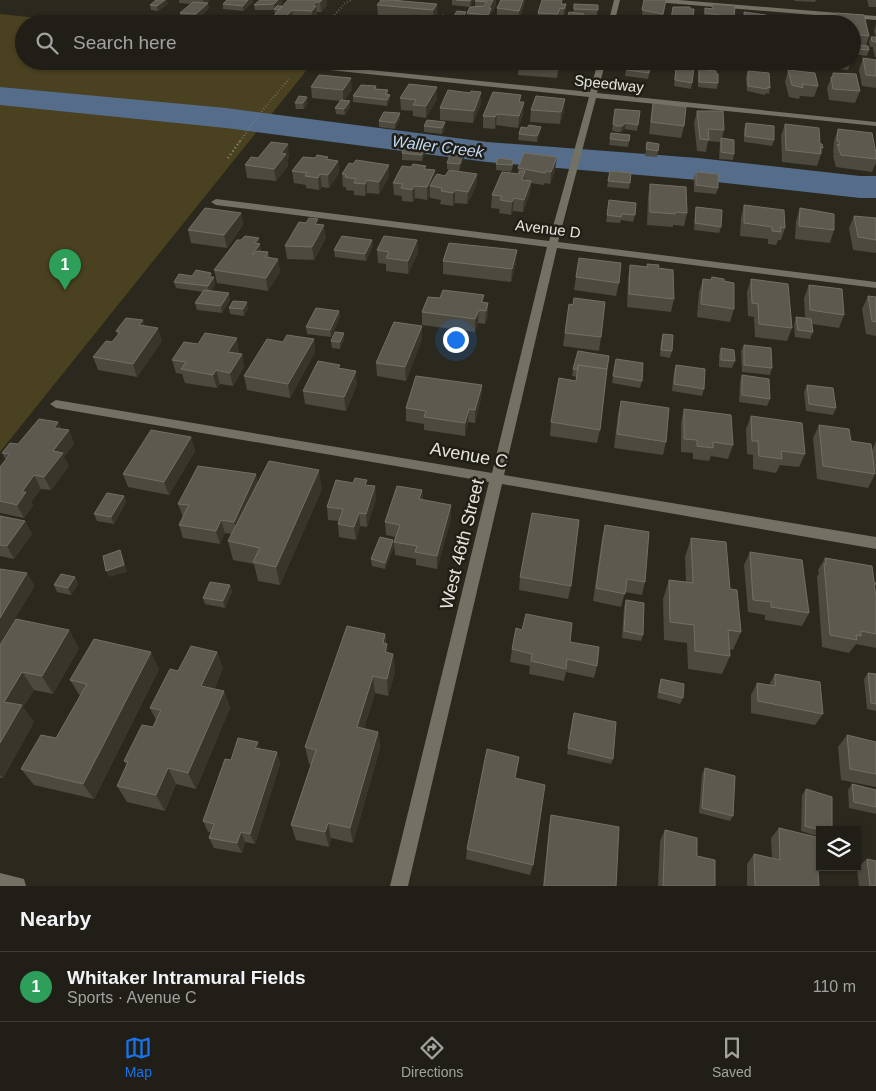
<!DOCTYPE html>
<html lang="en">
<head>
<meta charset="utf-8">
<style>
  body { margin:0; font-family:Helvetica,sans-serif; background:#28271f; color:#f1f3f6 }
  .controls { position:absolute; right:15px; bottom:15px; display:grid; overflow:hidden; border-radius:0px; box-shadow:0 1px 4px #0004 }
  .controls button { width:45px; height:45px; display:grid; place-items:center; padding:0; border:0; border-bottom:1px solid #3d3c35; background:#201e16; color:#f1f3f6; font:25px sans-serif }
  .you { position:absolute; left:455px; top:339px; width:18px; height:18px; margin:-12px; border:4px solid #fff; border-radius:50%; background:#1a73e8; box-shadow:0 0 0 8px #1a73e833 }
  .badge { display:grid; place-items:center; width:32px; height:32px; border-radius:50%; background:#1a73e8; color:#fff; font-size:16px; font-weight:700 }
  .pin { position:absolute; translate:-50% -41px; filter:drop-shadow(0 1px 2px #0008) }
  .pin::after { content:''; position:absolute; top:26px; width:18px; height:15px; background:inherit; clip-path:polygon(0 0,100% 0,50% 100%) }
  .list { margin:0; padding:0; list-style:none }
  h2 { display:flex; justify-content:space-between; align-items:center; height:65px; margin:0; padding:0 20px; font-size:21px }
  h2 small { font-size:16px; font-weight:400; color:#a2a2a1 }
  .list li { display:grid; grid-template-columns:32px 1fr auto; gap:15px; align-items:center; box-sizing:border-box; height:70px; padding:0 20px; border-top:1px solid #3d3c35 }
  .list b { display:block; font-size:19px; white-space:nowrap }
  .list p { margin:0; font-size:16px; white-space:nowrap; color:#a2a2a1 }
  .list em { font-size:16px; font-style:normal; color:#a2a2a1 }
  .icon { flex:none; width:28px; height:28px; fill:none; stroke:currentColor; stroke-width:2; stroke-linecap:round; stroke-linejoin:round }
  .map { position:relative; flex:none; width:876px; height:886px; overflow:hidden }
  .search { position:absolute; background:#201e16; box-shadow:0 1px 4px #0004; left:15px; right:15px; top:15px; height:55px; display:flex; align-items:center; gap:12px; box-sizing:border-box; padding:0 18px; border-radius:28px; color:#a2a2a1; font-size:19px }
  .sheet { height:135px; background:#201e16 }
  nav { display:flex; justify-content:space-around; align-items:center; box-sizing:border-box; height:70px; border-top:1px solid #3d3c35; background:#201e16; font-size:14px; color:#a2a2a1 }
  nav a { display:grid; justify-items:center; gap:2px }
  nav .on { color:#1a73e8 }
  .map>svg:first-child { display:block }
</style>
</head>
<body>
<div class="map">
<svg width="876" height="886" viewBox="0 0 876 886">
  <rect width="100%" height="100%" fill="#2b281e"/>
  <!-- green -->
  <path fill="#4a4121" d="M0 14 97 24H24V61H314L270 116 428 136 562 150 559 165 259 129 0 452Z
    M591 152 876 180V191L823 192 587 168Z"/>
  <g fill="none" stroke-linecap="round" stroke-linejoin="round">
    <!-- river -->
    <path fill="#556d8b" fill-rule="evenodd" d="M0 87 226 108 487 142 698 158 860 176H876V198H860L698 180 487 162 226 128 0 105Z"/>
    <!-- path-far1 -->
    <path stroke="#8f8d85" stroke-width="2" stroke-dasharray="0.5 2.5" stroke-linecap="butt" d="M327 24 344 4 351 0
      M239 143 257 117 289 79"/>
    <!-- path -->
    <path stroke="#8f8d85" stroke-width="2.5" stroke-dasharray="1 3" stroke-linecap="butt" d="M228 158 240 141"/>
    <!-- lane -->
    <path fill="#737064" fill-rule="evenodd" d="M257 61 310 64 314 66 310 68Z"/>
    <!-- street -->
    <path fill="#737064" fill-rule="evenodd" d="M614 0H620L614 24H608Z
      M652 0H679L876 16V20L655 2Z
      M598 61H606L597 93 876 122V126L596 98 558 242 876 282V288L557 248 504 475 876 537V549L502 484 408 886H390L489 482 56 408 50 404 56 400 492 473 547 247 216 205 211 202 216 199 549 241 589 97 310 68 306 66 310 64 590 92Z
      M0 873 24 879 26 886H0Z"/>
  </g>
  <!-- wall -->
  <path fill="#4c493e" d="M179 0H210L207 3 209 8 197 20 189 19V24H177L176 22 181 18 180 13 191 4 179 3Z
    M260 0H281L282 3 278 6H282L327 0V5L321 12H317V17L313 22 293 20 291 24H270V20L275 14 274 10H255L254 5Z
    M452 0H474L470 7 452 5Z
    M496 0V5L491 14V19L488 24 466 23 467 13 475 6V1Z
    M501 0H525L524 4 519 21 497 19V8Z
    M562 0V4H566L565 15 563 19H559L558 21 561 22V24L537 23 538 13Z
    M644 0H666L662 24 641 21Z
    M794 0H816L815 2 795 1Z
    M867 0H876V7H869Z
    M253 2 243 11 223 9V4Z
    M168 4 158 11 151 10 150 5Z
    M437 4V14L433 21 378 16 377 5Z
    M574 4 598 5 597 15H583L573 13Z
    M713 4 734 17 733 24H702L705 8H712Z
    M673 7 690 9 693 19 692 24H670Z
    M466 12 465 17 463 22H454L453 24H440V19L454 17Z
    M744 12 767 24H743V17Z
    M837 13 864 15 869 36 866 46H868L869 50 867 56 854 54V50L855 46 852 45V24H834Z
    M876 24V37L874 31Z
    M871 37H876V57H875L873 49V47H870L869 42Z
    M863 58 876 60V88L862 86 859 70Z
    M411 61H431L430 63Z
    M438 61H467L465 64Z
    M519 61H569L568 65H560L557 78 518 75Z
    M642 61H657V64L642 63Z
    M662 61H695L694 66 688 65V66L692 83 691 89 674 86 675 73 684 68V66L662 63Z
    M737 61H756L755 66 736 64Z
    M779 61H797L796 64 779 63Z
    M838 61H849L850 64 848 70 837 69V65Z
    M651 66 648 79 625 76 626 70Z
    M699 69 716 73 718 83 717 89 698 87V75Z
    M788 70 818 86 814 97 800 96 799 99 789 97 785 82Z
    M748 71 770 88 769 94 766 93 765 95 747 91 746 77Z
    M833 73 860 91 855 103 829 100 827 88Z
    M311 87 352 90 344 100 350 101V107L345 115 336 114 335 108 340 101 312 98Z
    M376 89 388 90V94L390 95V100L387 106 353 102V96Z
    M521 95 520 102H524L523 114 518 128 496 125 495 129 483 128V116Z
    M400 98 437 99 426 118 413 116V111L401 110Z
    M295 103H308L304 109H296Z
    M481 103 473 123 440 120V108Z
    M653 103 684 126 681 138 649 134 651 115Z
    M615 109 640 111 637 131 625 129 621 132H616L612 130Z
    M531 110 564 111 560 124 530 122Z
    M697 111 724 130 722 138 734 154 733 160 719 159 720 142 708 141 706 152 697 151 694 123Z
    M400 113V119L395 129 379 127V121Z
    M445 122V128L442 134 424 132V126Z
    M746 123 774 140 772 146 744 142V129Z
    M785 124 820 144 823 148 817 166 782 162 781 136Z
    M838 129 876 153V163L872 172 836 167 833 156 834 153H833L834 141Z
    M540 133 537 142 518 140 519 134Z
    M611 133 630 135 628 147 609 145Z
    M647 142 658 151 657 157 645 156Z
    M426 145V151L422 161 402 160V153Z
    M289 156 287 160 288 166 276 181 247 178 245 165 258 158Z
    M464 157 459 171 447 169V163Z
    M498 158 513 160V166L511 172 496 170V164Z
    M328 160 338 161 339 173 329 188 322 187 319 190 306 188V185L294 183 292 171Z
    M518 168 555 170 550 184 545 183 544 185 531 183 530 193 523 212 513 211 511 215 499 213 500 209 491 208 492 195 518 174Z
    M426 169 435 170V176L477 174 476 186 467 204 455 203 453 206 440 204 441 200 430 198V194L427 200 415 198 413 202 402 201V196L394 195 393 183Z
    M610 171 631 173 629 189 607 187Z
    M696 172 718 188 716 194 694 192V178Z
    M342 174 389 177 379 194 367 193 365 196 354 195V191L346 190V187H343Z
    M650 184 687 213 684 226 673 225V227L647 225 648 197Z
    M609 200 635 215 633 222 621 220 620 223 606 222Z
    M744 205 785 228 781 240H778L776 245 768 244V239L740 236 741 218Z
    M696 207 721 227 719 233 694 230 695 213Z
    M800 208 834 230 830 243 795 239 796 221Z
    M241 213 243 225 227 248 191 243 188 230Z
    M854 216 876 218V253L853 250 849 228Z
    M318 224 326 238 314 260 287 259 285 246Z
    M417 240 418 253 408 274 386 271V264L378 263 377 250Z
    M373 246 366 261 335 257 334 250Z
    M261 251 268 252 269 258 278 259 280 272 268 291 217 283 214 270Z
    M443 261 516 263 511 282 443 274Z
    M647 264 658 268 674 299 671 312 627 307 628 278 630 265 647 267Z
    M192 276 214 277 215 284 211 291 230 300 222 313 197 310 195 303 203 292 176 288 174 282Z
    M576 277 619 283 616 296 574 290Z
    M712 277 734 309 730 322 697 317 699 292 703 279 711 280Z
    M751 279 792 328 787 341 755 337 754 317 748 316 747 292Z
    M809 285 844 315 839 328 812 324 813 332 810 339 795 337 794 324 796 317 805 318 804 298Z
    M484 295 483 302 488 303V316L485 324 478 323 475 332 422 325V312L440 298Z
    M868 296 876 297V336L866 334 862 309Z
    M569 304 601 337 599 351 563 346Z
    M229 308 248 309 244 316 230 314Z
    M339 311 340 317 331 337 307 334 306 327Z
    M144 326 162 341 137 377 98 370 93 357 112 342 118 335 116 331Z
    M344 333V339L340 349 332 348 331 341Z
    M663 334 672 351 670 358 660 356 661 341Z
    M314 339 315 352 290 398 247 390 244 376 283 342Z
    M422 339 406 381 377 376 376 363Z
    M744 345 772 368 770 375 742 372 741 351Z
    M721 348 735 361 732 368 719 367V355Z
    M239 351 238 353 242 354 244 367 233 386 220 384 217 388 185 383 182 374 176 373 172 360Z
    M616 359 642 381 640 388 612 383Z
    M676 365 704 389 702 396 672 391 674 371Z
    M340 368 357 384 346 411 305 404 303 391Z
    M573 369H607L600 430 597 443 550 436 551 422 576 381 577 377 572 376Z
    M742 375 770 399 767 406 739 402 740 382Z
    M482 385 481 398 475 423 468 422 465 436 424 430V424L406 421V408Z
    M807 385 836 408 833 415 806 411 804 392Z
    M621 401 666 442 663 455 614 448 618 414Z
    M684 409 733 445 728 459 711 456 709 461 693 459V453L681 452V423Z
    M751 416 805 454 799 467 780 465 776 473 753 469V455L747 454 746 429Z
    M58 422 61 429 69 430 74 444 64 457 69 466 51 490 41 489 31 502 33 505 24 518 0 513V467L6 460 2 453Z
    M819 425 851 441 872 450 876 441V474L874 465 875 474 868 488 817 479 813 438Z
    M191 437 195 451 169 495 128 487 123 474Z
    M258 483 322 489 280 585 258 581 254 564 233 560 228 541 232 534 225 533 220 544 183 538 179 525 183 517 178 504Z
    M367 485 375 486 376 499 367 527 360 526 356 540 339 537 338 524 339 521 328 520 327 507Z
    M422 490 423 500 451 505V518L437 569 416 565V559L395 555 394 542 395 537 386 535 385 522Z
    M124 496 126 502 114 524 97 521 94 514Z
    M0 516 25 521 32 534 14 559 0 556Z
    M605 525 645 582 642 595 625 592 621 607 593 601 602 538Z
    M691 538 730 589 741 632 733 650 729 649 730 656 722 674 688 669 687 643 664 640 663 599 669 580 686 582 685 557Z
    M393 540 394 547 385 569 372 566 371 559Z
    M750 552 809 613 802 626 765 620V615L748 612 744 565Z
    M825 558 874 581 876 584 875 587 876 596V648L856 644 849 653 822 647 817 577 819 573 818 570Z
    M75 577 78 584 71 595 57 592 54 585Z
    M520 577 571 586 568 599 519 590Z
    M230 585 232 592 225 608 205 604 203 598Z
    M626 600 643 635 641 641 622 638 624 607Z
    M385 634 388 653 393 654 395 672 388 696 375 693 364 728 378 732 380 748 353 843 331 838 329 847 296 840 291 825 311 765 309 764 305 747Z
    M570 642 597 666 594 678 566 672 564 681 529 674 530 666 510 662 512 649Z
    M0 645 79 648 53 694 34 690 23 707 34 722 3 778H0Z
    M217 652 223 669 214 689 224 691 230 708 196 789 176 784 165 811 127 802 117 786 127 765 124 761 153 727 156 720 150 708 178 671Z
    M159 669 94 799 34 785 21 769 56 738 80 696 70 680Z
    M868 673 876 674V711L867 709 864 679Z
    M775 674 823 714 815 725 751 713V695L757 683 769 685Z
    M661 679 683 698 680 704 657 698 659 685Z
    M574 713 613 759 611 764 567 754Z
    M847 735 876 742V787L841 780 838 747Z
    M260 749 277 752 280 764 255 844 245 842 242 853 214 848 209 838 211 832H208L203 821 231 760Z
    M705 768 733 816 730 821 699 813 702 774Z
    M516 778 533 865 530 875 466 859 467 849Z
    M852 784 876 790V814L849 808 848 790Z
    M806 789 820 830V837L801 831 802 795Z
    M551 815 616 886H543L549 825Z
    M779 828 819 886H747V864L754 854 772 858 771 838Z
    M665 830 697 856 715 886H658L660 841Z
    M867 859 876 886H859L857 868Z"/>
  <!-- shaded-wall -->
  <path fill="#38352a" d="M165 0H167L168 4 158 11 157 6Z
    M203 0H210L204 5Z
    M247 0H253V2L243 11V6Z
    M278 0H281L282 3 274 10V4Z
    M322 0H327V5L321 12 320 2Z
    M471 0H474L470 7V1Z
    M493 0H496V5L491 14V19L488 24H487L489 8Z
    M523 0H525L524 4 519 21V11Z
    M316 2 317 17 313 22 312 11 313 6Z
    M208 3 209 8 197 20 196 14Z
    M437 4V14L433 21V10Z
    M566 4 565 15 563 19 564 9Z
    M560 8 559 19 557 24 558 14Z
    M292 10 293 20 291 24H283L282 21Z
    M466 12 465 17 463 22V17Z
    M454 17V22L453 24H452V20Z
    M189 18 190 24H184L183 22Z
    M559 61V68L557 78 558 66Z
    M351 78 352 90 343 102V90Z
    M437 87V99L426 118V106Z
    M481 92V103L473 123 474 111Z
    M390 95V100L387 106V100Z
    M307 97 308 103 304 109 303 103Z
    M565 99 564 111 560 124 561 112Z
    M350 101V107L345 115 344 109Z
    M524 102 523 114 518 128 519 116Z
    M400 113V119L395 129V123Z
    M497 114 496 125 495 129V117Z
    M445 122V128L442 134V128Z
    M626 123 625 129 621 132 622 126Z
    M541 127 540 133 537 142V136Z
    M288 144 289 156 287 160 288 166 276 181 274 169 281 153Z
    M426 145V151L422 161V155Z
    M464 151V157L459 171 460 164Z
    M557 157 555 170 550 184 551 172Z
    M338 161 339 173 329 188 328 175Z
    M389 165V177L379 194V182Z
    M435 170V183L430 186V194L427 200V187Z
    M525 171 524 184 522 180Z
    M320 174 322 187 319 190 318 178Z
    M477 174 476 186 467 204 468 192Z
    M367 180V193L365 196V184Z
    M531 181 530 193 523 212 524 200Z
    M415 186V198L413 202 412 190Z
    M455 190V203L453 206V193Z
    M514 198 513 211 511 215 512 202Z
    M241 213 243 225 227 248 224 235Z
    M324 225 326 238 314 260 312 247Z
    M259 238 261 251 252 255 255 243Z
    M372 240 373 246 366 261 365 254Z
    M417 240 418 253 408 274V261Z
    M517 250 516 263 511 282 512 269Z
    M278 259 280 272 268 291 266 278Z
    M211 273 213 279 214 277 215 284 209 293 208 286 209 277Z
    M229 293 230 300 222 313 221 306Z
    M247 302 248 309 244 316 243 309Z
    M488 303V316L485 324 486 311Z
    M479 310 478 323 475 332V319Z
    M339 311 340 317 331 337 330 330Z
    M143 320 147 333 139 325Z
    M422 326V339L406 381 405 367Z
    M158 328 162 341 137 377 133 364Z
    M344 333V339L340 349V342Z
    M237 338 239 351 231 365 228 352Z
    M314 339 315 352 290 398 288 384Z
    M242 354 244 367 233 386 230 373Z
    M216 370 220 384 217 388 213 375Z
    M356 371 357 384 346 411 344 397Z
    M482 385 481 398 475 423V410Z
    M469 409 468 422 465 436V423Z
    M58 422 64 436 54 428Z
    M69 430 74 444 64 457 69 466 51 490 44 477 53 451Z
    M191 437 195 451 169 495 164 482Z
    M319 470 322 489 280 585 276 567Z
    M256 474 259 487 238 535 234 522Z
    M34 475 41 489 31 502 33 505 24 518 17 505 22 492Z
    M375 486 376 499 367 527 366 514Z
    M422 490 423 503 419 499Z
    M124 496 126 502 114 524 111 517Z
    M451 505V518L437 569V556Z
    M359 513 360 526 356 540 354 527Z
    M221 520 225 533 220 544 216 531Z
    M25 521 32 534 14 559 7 546Z
    M393 540 394 547 385 569V563Z
    M120 550 123 557 127 572 109 577 106 571Z
    M27 573 35 586 0 644V618Z
    M75 577 78 584 71 595 68 588Z
    M230 585 232 592 225 608 223 601Z
    M69 630 79 648 53 694 42 676Z
    M385 634 386 647 387 644 389 662 386 670 383 643Z
    M151 652 159 669 94 799 83 784Z
    M217 652 223 669 207 704 201 686Z
    M393 654 395 672 388 696 387 679Z
    M22 672 34 690 23 707 34 722 3 778 0 775V743L4 702Z
    M373 676 375 693 359 744 357 727Z
    M224 691 230 708 196 789 188 773Z
    M378 732 380 748 353 843 350 828Z
    M258 742 261 753 255 748Z
    M277 752 280 764 255 844 250 834Z
    M168 768 176 784 165 811 156 795Z
    M328 823 331 838 329 847 325 832Z
    M241 832 245 842 242 853 237 843Z"/>
  <!-- building -->
  <path fill="#5c594f" stroke="#726f65" d="M156 0H165L157 6 150 5Z
    M227 0H248L243 6 223 4Z
    M260 0H278L274 4 254 5Z
    M288 0H322L320 2H316L313 6H316L312 11 292 10 282 21 270 20Z
    M381 0H391L437 4 433 10 377 5Z
    M456 0H471L470 1Z
    M476 0H493L489 8H491L488 15 467 13 470 7 484 6 487 2 475 1Z
    M501 0H523L519 11 497 8Z
    M542 0H562L561 4H566L564 9 560 8 558 14 538 13Z
    M644 0H666L663 14 642 10Z
    M193 2 208 3 196 14 180 13Z
    M574 4 598 5V10L574 9Z
    M713 4 735 6 734 17 705 13V8L713 9Z
    M277 6H282L279 10 274 9Z
    M673 7H690V9H694L693 19H671Z
    M457 11 466 12 463 17 454 16Z
    M569 12 584 14 582 24H565Z
    M744 12 766 15 767 24 745 23Z
    M837 13 864 15 869 36 852 34V24H840Z
    M442 15 454 17 452 20 440 19Z
    M181 17 189 18 183 22H176Z
    M797 19H807V23L797 22Z
    M547 20 561 22V24H546Z
    M778 21 811 24H778Z
    M871 37H876V42L872 41Z
    M855 45 868 46 869 50 856 49Z
    M863 58 876 60V76L866 75Z
    M519 61H559L558 66 518 63Z
    M839 61H849L850 64 839 63Z
    M628 64 651 66 649 73 626 70Z
    M684 66 694 67 692 83 675 80 676 67 684 68Z
    M699 69 716 71V73L718 74V83L699 82Z
    M788 70 815 73 818 86 802 84 803 88 792 85Z
    M748 71 769 73 770 88 767 87V89L748 86Z
    M833 73 856 74 860 91 833 89 831 77H833Z
    M319 75 351 78 343 90 311 87Z
    M409 84 437 87 426 106 413 105 416 100 400 98Z
    M361 85 376 86 375 89 388 90 385 94 390 95 387 100 353 96Z
    M448 90 470 93 471 91 481 92 474 111 440 108Z
    M493 92 521 95 519 102H524L519 116 497 114 495 117 483 116Z
    M299 96 307 97 303 103H295Z
    M536 96 565 99 561 112 531 110Z
    M341 100 350 101 344 109 335 108Z
    M653 103 686 107 684 126 651 122Z
    M615 109 640 111 638 125 626 123 622 126H617L613 124Z
    M697 111H723L724 130 708 129 709 140 700 139Z
    M384 112 400 113 395 123 379 121Z
    M427 120 445 122 442 128 424 126Z
    M746 123 774 126V140L745 136Z
    M785 124 819 128 820 144H822L823 148 820 147 821 154 786 150Z
    M529 125 541 127 537 136 519 134 521 127 527 128Z
    M838 129 872 133 876 153V159L841 155 837 144 840 145 839 141H837Z
    M611 133 630 135 629 141 610 139Z
    M721 138 734 140V154L721 152Z
    M271 142 288 144 281 153 286 154 274 169 245 165 251 157 258 158Z
    M647 142 659 144 658 151 646 149Z
    M406 143 426 145 422 155 402 153Z
    M452 150 464 151 460 164 447 163Z
    M524 153 557 157 551 172 546 171 545 173 518 168Z
    M317 155 328 157 326 159 338 161 328 175 320 174 318 178 305 176 307 173 292 171 303 157 315 158Z
    M498 158 513 160 512 165 496 164Z
    M356 160 389 165 379 182 367 180 365 184 354 183 356 179 345 177 346 175 342 174 349 163 353 164Z
    M413 164 426 166 424 169 435 170 427 187 415 186 412 190 401 188 403 184 393 183 402 166 411 167Z
    M449 170 477 174 468 192 455 190 453 193 441 191 442 188 430 186 437 174 445 176Z
    M520 171H525L522 180 531 181 524 200 514 198 512 202 500 200 502 196 492 195 502 172 519 174Z
    M610 171 631 173 630 183 608 181Z
    M696 172 718 174V188L696 185Z
    M650 184 686 187 687 213 675 212V214L650 212Z
    M609 200 636 203 635 215 622 214 621 217 607 215Z
    M744 205 784 210 785 228 780 227 781 232 772 231V227L744 223Z
    M696 207 722 210 721 227 695 223Z
    M205 208 241 213 224 235 188 230Z
    M800 208 834 214V230L799 226Z
    M854 216 876 218V240L858 237Z
    M309 218 318 219 315 224 324 225 312 247 285 246 299 222 306 223Z
    M245 236 259 238 255 243 260 244 252 255 257 251 268 252 265 257 278 259 266 278 214 270 237 240H241Z
    M342 236 372 240 365 254 334 250Z
    M384 236 417 240 408 261 386 258 389 252 377 250Z
    M449 243 517 250 512 269 443 261Z
    M579 258 621 263 619 283 576 277Z
    M647 264 659 265 658 268 673 270 674 299 629 294 630 265 648 267Z
    M196 270 211 273 209 277H214L208 286 174 282 179 274 192 276Z
    M712 277 724 279V281L734 283V309L701 304 703 279 711 280Z
    M751 279 788 284 792 328 759 324 758 304 752 303Z
    M809 285 842 289 844 315 810 310Z
    M204 290 229 293 221 306 195 303Z
    M443 290 484 295 481 302 488 303 486 311 479 310 475 319 422 312 428 297 440 298Z
    M868 296 876 297V322L872 321Z
    M574 298 605 302 601 337 565 333 569 304 573 305Z
    M233 301 247 302 243 309 229 308Z
    M316 308 339 311 330 330 306 327Z
    M796 317 811 319 813 332 798 330Z
    M126 318 143 320 139 325 158 328 133 364 93 357 106 341 112 342 120 332 116 331Z
    M394 322 422 326 405 367 376 363Z
    M335 332 344 333 340 342 331 341Z
    M205 333 237 338 228 352 242 354 230 373 216 370 213 375 181 369 186 362 172 360 184 342 198 344Z
    M663 334 673 335 672 351 661 350Z
    M287 335 314 339 288 384 244 376 267 339 283 342Z
    M744 345 771 348 772 368 744 365Z
    M721 348 734 350 735 361 721 360Z
    M578 351 609 356 607 369 578 365V370L573 369Z
    M616 359 643 363 642 381 613 376Z
    M318 361 340 365 338 368 356 371 344 397 303 391Z
    M578 365 607 369 600 430 551 422 559 378 576 381Z
    M676 365 705 369 704 389 674 384Z
    M742 375 769 379 770 399 742 395Z
    M416 376 482 385 475 410 469 409 465 423 424 417 426 411 406 408Z
    M807 385 833 388 836 408 809 404Z
    M621 401 669 408 666 442 617 434Z
    M684 409 731 415 733 445 713 442V448L697 446V440L684 439Z
    M751 416 802 423 805 454 781 451 782 459 759 456 758 441H752Z
    M39 419 58 422 54 428 69 430 53 451 63 453 44 477 34 475 22 492H26L17 505 0 501V467L10 454 2 453 10 443 18 444Z
    M819 425 849 429 851 441 871 444 875 474 823 466Z
    M151 430 191 437 164 482 123 474Z
    M269 461 319 470 276 567 253 562 260 548 228 541Z
    M198 466 256 474 234 522 221 520 216 531 179 525 189 505 178 504Z
    M355 478 367 480 365 485 375 486 366 514 359 513 354 527 338 524 343 509 327 507 336 480 353 483Z
    M397 486 422 490 419 499 451 505 437 556 415 552 417 546 394 542 400 525 385 522Z
    M107 493 124 496 111 517 94 514Z
    M532 513 579 520 571 586 520 577Z
    M0 516 25 521 7 546 0 545Z
    M605 525 649 532 645 582 627 579 625 594 596 588Z
    M380 537 393 540 385 563 371 559Z
    M691 538 726 542 730 589 737 590 741 632 728 630 730 656 695 651 694 625 670 622 669 580 693 583Z
    M120 550 124 565 106 571 103 556Z
    M750 552 802 560 809 613 771 607V602L753 600Z
    M825 558 872 566 874 581 876 584H874L876 596V634L861 631V636L856 635 857 640 830 635 824 564H826Z
    M0 569 27 573 0 618Z
    M61 574 75 577 68 588 54 585Z
    M210 582 230 585 223 601 203 598Z
    M626 600 644 603 643 635 624 631Z
    M526 614 572 623 570 642 599 647 597 666 567 659 566 669 531 661 532 654 512 649 516 628 522 630Z
    M16 619 69 630 42 676 22 672 4 702 22 705 0 743V645Z
    M347 626 385 634 383 643 387 644 385 652 393 654 387 679 373 676 357 727 378 732 350 828 328 823 325 832 291 825 316 750 305 747Z
    M94 639 151 652 83 784 21 769 41 735 56 738 87 684 70 680Z
    M191 646 217 652 201 686 224 691 188 773 168 768 156 795 117 786 128 762 124 761 142 725 153 727 161 710 150 708 170 669 178 671Z
    M868 673 876 674V704L871 703Z
    M775 674 820 682 823 714 758 701 757 683 775 686Z
    M661 679 684 684 683 698 659 692Z
    M574 713 616 722 613 759 568 748Z
    M847 735 876 742V774L850 769Z
    M238 738 258 742 255 748 277 752 250 834 241 832 237 843 209 838 214 824 203 821 225 759 231 760Z
    M487 749 519 757 515 778 545 785 533 865 467 849Z
    M705 768 735 776 733 816 702 808Z
    M852 784 876 790V807L854 802Z
    M806 789 832 797V830H820L805 826Z
    M551 815 619 827 616 886H544Z
    M779 828 816 837 819 886H755L754 854 780 860Z
    M665 830 697 838V856L715 860V886H663Z
    M867 859 876 861V886H870Z"/>
  <g text-anchor="middle" stroke-width="5" stroke-linejoin="round" paint-order="stroke">
    <!-- far-street labels -->
    <g font-size="15" fill="#e6e4dd" stroke="#211f15">
      <text transform="translate(609 84) rotate(6)" y="5">Speedway</text>
      <text transform="translate(548 229) rotate(7)" y="5">Avenue D</text>
    </g>
    <!-- far-water labels -->
    <g font-size="16" font-style="italic" fill="#c1daf9" stroke="#211f15">
      <text transform="translate(438 146) rotate(7)" y="6">Waller Creek</text>
    </g>
    <!-- street labels -->
    <g font-size="18" fill="#e6e4dd" stroke="#211f15">
      <text transform="translate(469 455) rotate(10)" y="6">Avenue C</text>
      <text transform="translate(462 544) rotate(-76)" y="6">West 46th Street</text>
    </g>
  </g>
</svg>
<div class="controls">
<button><svg class="icon" aria-label="layers" viewBox="0 0 24 24"><path d="M12 4l9 5-9 5-9-5zM3 14l9 5 9-5"/></svg></button>
</div>
<div class="you"></div>
<div class="pin badge" style="left:65px;top:290px;background:#2e9e5b">1</div>
<div class="search"><svg class="icon" aria-label="search" viewBox="0 0 24 24"><circle cx="10" cy="10" r="6"/><path d="M15 15l6 6"/></svg>Search here</div>
</div>
<section class="sheet">
<h2>Nearby<small></small></h2>
<ul class="list">
<li><span class="badge" style="background:#2e9e5b">1</span><div><b>Whitaker Intramural Fields</b><p>Sports · Avenue C</p></div><em>110 m</em></li>
</ul>
</section>
<nav>
<a class="on"><svg class="icon" aria-label="map" viewBox="0 0 24 24"><path d="M3 6l6-2 6 2 6-2v14l-6 2-6-2-6 2zM9 4v14M15 6v14"/></svg>Map</a>
<a><svg class="icon" aria-label="directions" viewBox="0 0 24 24"><path d="M12 3l9 9-9 9-9-9zM9 14v-3h6M13 9l2 2-2 2"/></svg>Directions</a>
<a><svg class="icon" aria-label="saved" viewBox="0 0 24 24"><path d="M7 4h10v16l-5-4-5 4z"/></svg>Saved</a>
</nav>
</body>
</html>
